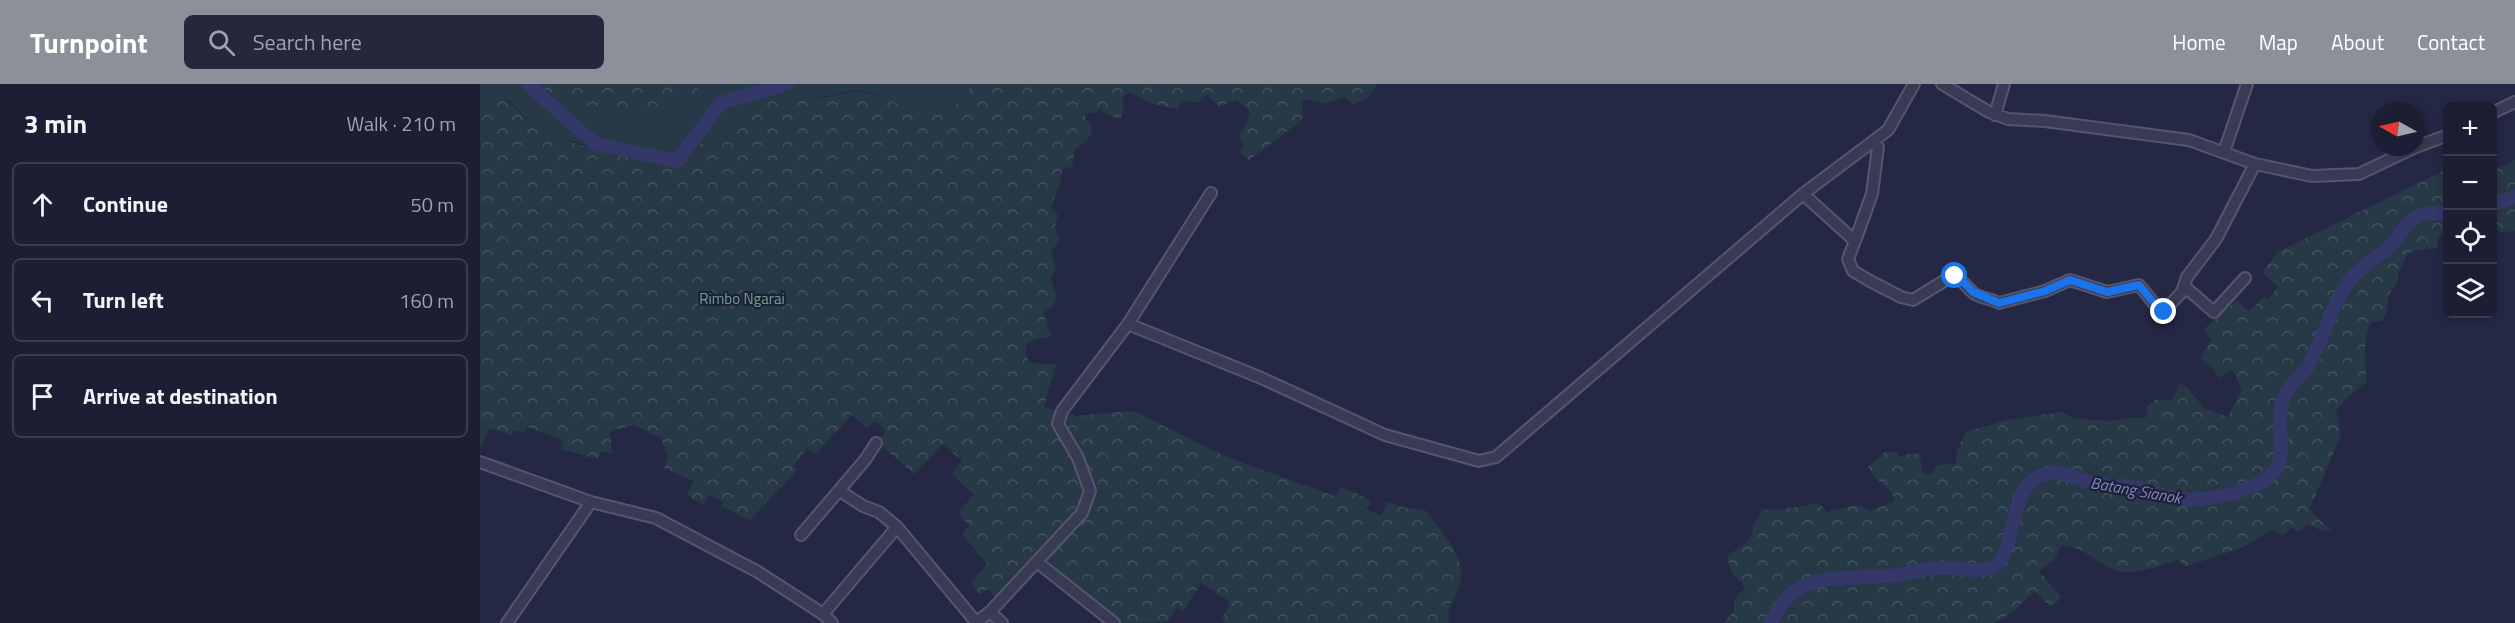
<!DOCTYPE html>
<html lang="en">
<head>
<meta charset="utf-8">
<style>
  body { margin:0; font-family:"Titillium Web",sans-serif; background:#25273c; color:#f1f3f6 }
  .controls { position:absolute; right:18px; top:18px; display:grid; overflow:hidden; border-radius:9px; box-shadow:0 3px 9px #0003 }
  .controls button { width:54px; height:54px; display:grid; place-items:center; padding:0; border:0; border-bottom:2px solid #3a3c4f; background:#1c1e34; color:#f1f3f6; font:30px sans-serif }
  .compass { position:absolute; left:1891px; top:18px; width:54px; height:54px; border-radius:50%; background:#1c1e34; box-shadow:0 3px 9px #0003; rotate:278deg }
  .stop { position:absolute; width:18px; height:18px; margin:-14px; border:4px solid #1a73e8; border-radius:50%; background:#fff }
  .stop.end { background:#1a73e8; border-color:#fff; box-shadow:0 2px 6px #0008 }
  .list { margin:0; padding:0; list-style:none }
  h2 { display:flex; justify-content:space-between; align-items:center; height:78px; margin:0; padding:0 24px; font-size:26px }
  h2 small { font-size:20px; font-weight:400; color:#a0a2ac }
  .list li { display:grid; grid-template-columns:39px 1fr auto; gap:18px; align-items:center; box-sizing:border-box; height:84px; margin:0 12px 12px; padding:0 12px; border:2px solid #3a3c4f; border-radius:9px }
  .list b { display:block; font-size:22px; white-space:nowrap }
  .list em { font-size:20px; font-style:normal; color:#a0a2ac }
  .icon { flex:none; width:33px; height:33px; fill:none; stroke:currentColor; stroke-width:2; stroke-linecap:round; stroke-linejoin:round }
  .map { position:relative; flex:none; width:2035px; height:539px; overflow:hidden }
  header { display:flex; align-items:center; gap:36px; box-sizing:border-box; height:84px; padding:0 30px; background:#8c9099; color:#fff }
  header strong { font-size:28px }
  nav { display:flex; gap:33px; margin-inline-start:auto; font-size:21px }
  .search { width:420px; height:54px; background:#25273c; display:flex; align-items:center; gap:15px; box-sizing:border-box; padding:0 21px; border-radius:9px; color:#a0a2ac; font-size:22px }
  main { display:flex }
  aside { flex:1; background:#1c1e34 }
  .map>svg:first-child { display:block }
</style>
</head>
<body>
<header>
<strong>Turnpoint</strong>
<div class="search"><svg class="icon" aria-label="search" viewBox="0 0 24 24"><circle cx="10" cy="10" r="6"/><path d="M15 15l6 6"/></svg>Search here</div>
<nav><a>Home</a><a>Map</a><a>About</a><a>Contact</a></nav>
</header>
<main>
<aside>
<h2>3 min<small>Walk · 210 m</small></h2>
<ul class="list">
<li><svg class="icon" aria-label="ahead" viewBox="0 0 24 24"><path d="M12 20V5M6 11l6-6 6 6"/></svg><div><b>Continue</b></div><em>50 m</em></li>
<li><svg class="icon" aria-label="left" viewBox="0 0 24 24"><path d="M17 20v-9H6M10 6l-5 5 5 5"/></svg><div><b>Turn left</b></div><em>160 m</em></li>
<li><svg class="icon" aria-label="arrive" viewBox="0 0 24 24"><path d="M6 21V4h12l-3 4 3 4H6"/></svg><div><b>Arrive at destination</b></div></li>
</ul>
</aside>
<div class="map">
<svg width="2035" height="539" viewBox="0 0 2035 539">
  <defs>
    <pattern id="forest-crowns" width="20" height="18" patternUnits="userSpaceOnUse" patternTransform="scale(1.5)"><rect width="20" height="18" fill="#273846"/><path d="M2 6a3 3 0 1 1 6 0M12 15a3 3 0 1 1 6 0" fill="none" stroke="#445360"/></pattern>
  </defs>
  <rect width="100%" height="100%" fill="#252845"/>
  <!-- green -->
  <path fill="#273846" d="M0 0H43L83 17 97 18 108 22H124L142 31 214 11 220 0H491C482 34 437 25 410 18 402 15 393 9 384 7 366 5 346 14 329 15 316 15 304 12 291 12L237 52 211 63 176 71 119 65 78 53 49 37 29 17 3 8 0 10Z"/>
  <!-- forest -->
  <path fill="url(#forest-crowns)" d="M43 0H220L214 11 208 14 142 31 124 22H107L97 18 83 17Z
    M491 0H898L890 12 873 21 866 13 845 19 828 16 822 18 823 33 820 38 769 76 758 68 764 62 759 51 765 43 770 29 767 24 757 16 739 22 726 11 718 18 701 17 698 25 673 20 649 8 642 14 644 24 640 35 627 31 620 25 615 29H605C605 36 609 36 611 43 615 54 601 59 595 66L592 83 582 85 580 101 572 119V125L578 131 575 144 580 155 571 168 576 185 571 194 577 214 572 223 563 229 572 252C558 256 536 253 550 279L576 280 564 323 596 332 653 327 749 374 855 412 862 403 891 416 886 426 901 431 907 418 926 424 945 426C963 451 992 475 977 508 972 519 966 526 969 539H745L742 535 750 518 721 499 704 527 697 524 687 538 639 539 564 478 516 516 508 505 499 510 491 499 507 480 482 450 489 442 478 428 494 411 472 390 482 377 463 360 434 390 397 358 406 347 394 337 387 344 372 331 335 371 327 365 313 382 317 386 270 436 241 422 243 418 230 411 223 421 207 411 213 397 184 384 188 372 181 354 154 341 130 347 132 370 121 367 118 375 81 365 83 356 47 343 44 348 34 346 32 351 9 344 0 363V10C22 3 34 27 49 37 70 50 96 62 121 66 163 71 208 73 244 46 257 36 272 19 287 13 300 9 315 15 328 15 343 15 359 10 373 8 388 6 399 15 412 18 439 25 482 34 491 0Z
    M2035 76V147L2021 148 2013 146V86Z
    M1967 85V150L1958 154V164L1936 166 1928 170 1918 189V196L1908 212 1906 231 1901 238 1892 237C1882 249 1885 283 1887 298 1876 306 1864 315 1856 327L1861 351 1830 424 1833 430 1851 446 1843 447 1827 440 1819 447 1812 444 1803 452 1793 445 1764 463 1704 483 1699 475C1684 481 1653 492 1638 487 1619 481 1603 462 1582 461L1574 476 1559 487 1581 513 1576 519 1569 522 1555 507 1533 528 1514 539H1243L1254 528V516L1264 504 1262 498 1253 492 1247 473C1260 460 1274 462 1273 440L1279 433 1281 426 1306 425 1339 419 1347 428 1376 421 1390 427 1413 418 1415 416C1411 403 1394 397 1388 383L1405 368H1417L1419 372 1440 369 1442 389 1450 391 1458 381 1475 380 1477 367 1486 348 1527 336 1582 328 1593 334 1628 337 1644 334H1665L1668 330 1666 324C1675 311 1680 317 1693 316L1699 300 1706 302 1724 324 1748 333 1762 306 1752 285 1739 294 1734 286 1721 274 1731 256 1723 246 1757 216 1769 228 1784 213 1788 215 1798 203 1782 188 1798 168Z"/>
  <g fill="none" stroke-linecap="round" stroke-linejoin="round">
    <!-- river -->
    <path stroke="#343868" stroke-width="14" d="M48 0 115 60 197 77 241 19 307 0
      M2012 121 2035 113
      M1291 539C1314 485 1359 496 1407 492 1426 491 1444 484 1463 484 1478 484 1494 488 1509 485 1540 477 1523 400 1566 390 1583 385 1599 397 1615 400 1629 402 1643 402 1657 404 1669 406 1681 411 1693 414 1719 419 1747 412 1771 403 1820 385 1791 350 1803 315 1808 302 1821 294 1828 282 1843 256 1850 226 1866 201 1876 184 1897 176 1911 161 1920 151 1927 137 1940 131 1949 128 1958 129 1968 130"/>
    <defs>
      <path id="minor" d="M1462 0 1509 28 1528 35 1565 37 1709 56 1775 80 1832 92 1879 90 1936 63
        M2012 29 2035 18
        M1515 31 1524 0
        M1936 63 1968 51
        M1744 68 1767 0
        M1323 110 1375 157 1368 175 1373 187 1390 197 1421 213 1433 216 1472 192C1483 194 1486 204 1495 210 1502 214 1511 215 1519 219L1565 207 1590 196 1627 208 1659 201 1682 229 1702 208 1707 193 1736 155 1775 80
        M1375 157 1392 110 1398 63 1393 59
        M1704 202 1734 228 1765 194
        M648 240 779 293 905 351 999 377 1016 373 1323 110 1408 46 1434 0
        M0 378 111 418 176 434 278 488 343 530 352 539
        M360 407 383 422 399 428 417 443 496 538
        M321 451 385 376 396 359
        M557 478 634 539
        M510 528 522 539
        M343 530 417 443
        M27 539 111 418
        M495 539 510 528 602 429 610 407 598 374 578 340 582 327 648 240 731 109"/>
    </defs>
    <!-- minor casing -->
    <use href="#minor" stroke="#55566e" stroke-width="14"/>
    <!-- minor -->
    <use href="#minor" stroke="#393b54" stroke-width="10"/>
  </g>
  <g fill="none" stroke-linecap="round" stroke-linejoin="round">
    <!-- route -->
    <path stroke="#1a73e8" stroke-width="8" d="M1475 192 1480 194 1493 208 1519 219 1565 207 1590 196 1627 208 1659 201 1682 229 1684 228"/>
  </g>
  <g text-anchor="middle" stroke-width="4.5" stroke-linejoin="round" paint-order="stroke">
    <!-- park labels -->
    <g font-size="15" fill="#6ca08a" stroke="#1e203a">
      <text x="262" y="220">Rimbo Ngarai</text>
    </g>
    <!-- water labels -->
    <g font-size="16" font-style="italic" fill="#8388bb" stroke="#1e203a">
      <text transform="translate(1656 406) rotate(10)" y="6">Batang Sianok</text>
    </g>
  </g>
</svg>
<div class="controls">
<button>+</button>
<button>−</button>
<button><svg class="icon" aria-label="locate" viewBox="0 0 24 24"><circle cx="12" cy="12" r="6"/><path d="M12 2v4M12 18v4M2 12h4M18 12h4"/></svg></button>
<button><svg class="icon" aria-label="layers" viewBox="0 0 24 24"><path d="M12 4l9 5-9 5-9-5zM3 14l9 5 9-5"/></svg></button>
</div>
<svg class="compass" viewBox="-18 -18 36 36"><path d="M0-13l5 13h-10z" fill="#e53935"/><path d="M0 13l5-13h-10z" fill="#a0a2ac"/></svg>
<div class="stop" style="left:1475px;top:192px"></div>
<div class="stop end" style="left:1684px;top:228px"></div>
</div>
</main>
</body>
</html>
